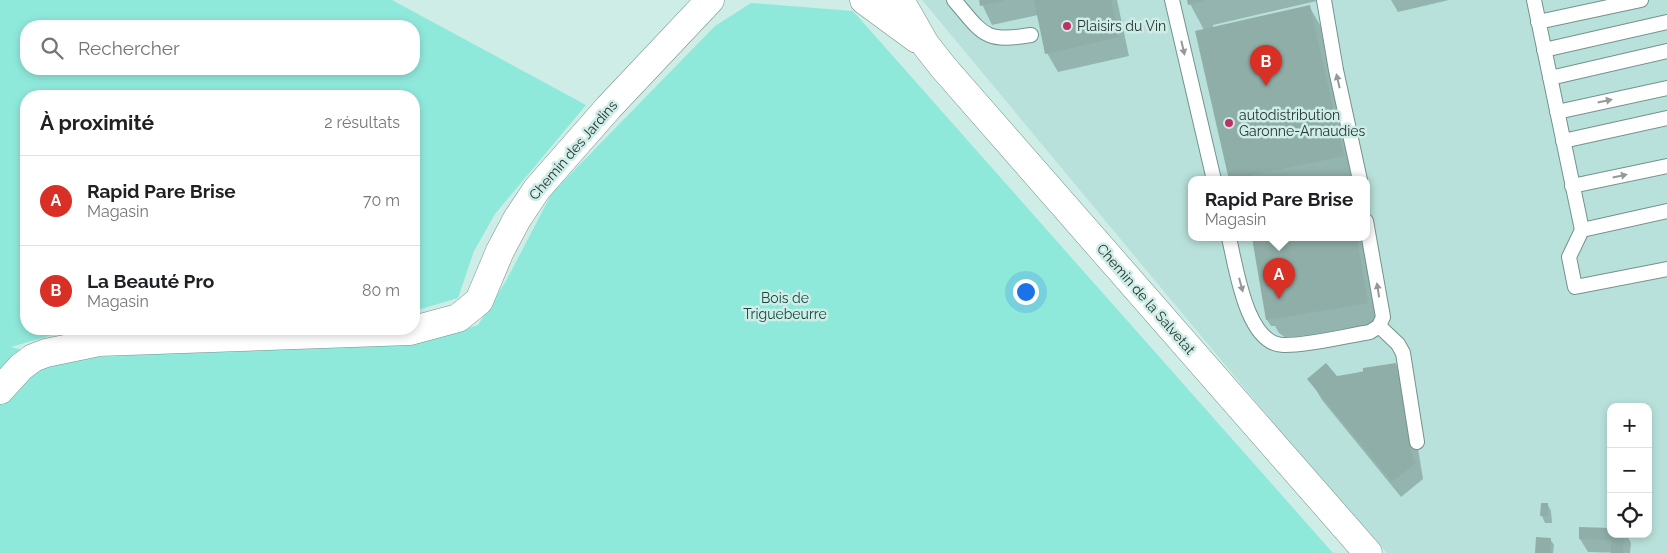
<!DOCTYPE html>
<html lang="fr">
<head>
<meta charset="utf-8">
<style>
  body { margin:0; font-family:Raleway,sans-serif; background:#f6f6f6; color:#202124 }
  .controls { position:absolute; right:15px; bottom:15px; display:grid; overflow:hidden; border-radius:10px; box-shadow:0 2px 8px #0003 }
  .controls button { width:45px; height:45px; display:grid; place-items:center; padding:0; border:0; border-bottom:1px solid #e0e0e0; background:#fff; color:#202124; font:25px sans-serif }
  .you { position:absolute; left:1025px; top:291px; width:18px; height:18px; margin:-12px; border:4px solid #fff; border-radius:50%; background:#1a73e8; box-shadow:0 0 0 8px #1a73e833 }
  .badge { display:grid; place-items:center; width:32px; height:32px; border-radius:50%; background:#d93025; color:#fff; font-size:16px; font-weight:700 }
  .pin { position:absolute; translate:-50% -41px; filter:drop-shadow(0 1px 2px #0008) }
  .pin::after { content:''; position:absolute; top:26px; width:18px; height:15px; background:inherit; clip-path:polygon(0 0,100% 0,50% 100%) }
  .popup { position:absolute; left:1188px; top:176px; width:182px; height:65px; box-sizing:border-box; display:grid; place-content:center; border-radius:10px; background:#fff; filter:drop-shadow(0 1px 4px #0005); font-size:16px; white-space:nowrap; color:#757577 }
  .popup b { font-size:19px; color:#202124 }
  .popup::after { content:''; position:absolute; left:50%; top:100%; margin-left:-10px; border:10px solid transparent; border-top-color:#fff }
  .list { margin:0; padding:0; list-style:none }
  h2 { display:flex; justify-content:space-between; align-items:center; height:65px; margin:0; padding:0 20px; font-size:21px }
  h2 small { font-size:16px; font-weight:400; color:#757577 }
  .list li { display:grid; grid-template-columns:32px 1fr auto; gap:15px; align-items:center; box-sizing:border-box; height:90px; padding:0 20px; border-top:1px solid #e0e0e0 }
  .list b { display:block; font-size:19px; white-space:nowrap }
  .list p { margin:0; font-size:16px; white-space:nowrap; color:#757577 }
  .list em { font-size:16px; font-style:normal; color:#757577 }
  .icon { flex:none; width:28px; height:28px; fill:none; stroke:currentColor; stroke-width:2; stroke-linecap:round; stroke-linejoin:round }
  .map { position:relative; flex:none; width:1667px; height:553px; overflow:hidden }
  .search { position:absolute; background:#fff; box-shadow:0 2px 8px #0003; left:20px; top:20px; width:400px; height:55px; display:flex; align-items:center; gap:12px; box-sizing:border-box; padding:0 18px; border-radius:20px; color:#757577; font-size:19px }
  .panel { position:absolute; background:#fff; box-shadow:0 2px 8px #0003; left:20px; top:90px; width:400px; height:245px; border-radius:20px }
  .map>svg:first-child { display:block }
</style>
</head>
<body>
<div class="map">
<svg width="1667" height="553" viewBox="0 0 1667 553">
  <rect width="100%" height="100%" fill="#ceede7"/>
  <!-- built -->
  <path fill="#b9e1db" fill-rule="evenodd" d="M922 0H1667V553H1387L1334 496ZM1192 180H1366V238H1192ZM1611 407H1648V534H1611Z"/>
  <!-- green -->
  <path fill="#8fe9db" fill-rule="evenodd" d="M0 0H392L586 105 495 214 474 251 458 298 414 311V96H26V329H73L11 347 58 359 432 340 478 325 506 281 552 193 715 26 751 3 853 11 1333 553H0ZM26 26H414V69H26Z"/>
  <!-- shadow -->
  <path fill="#0003" d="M980 0H1117L1129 56 1058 72 1047 53 1038 15 992 25Z
    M1188 0H1321L1213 25V28L1309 6 1323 30 1357 179 1231 180 1197 32 1204 30Z
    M1391 0H1449L1398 12Z
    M1253 238H1366L1379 316 1370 328 1292 342 1279 333 1275 326H1271L1267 320Z
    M1396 364 1412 412 1423 479 1401 497 1322 400 1315 388 1337 377Z
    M1542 505H1548L1551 511 1552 523H1545L1542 516Z
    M1611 534H1626L1631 543 1630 553 1588 552 1580 539Z
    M1550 539 1554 545 1553 553H1536Z"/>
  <!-- building -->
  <path fill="#90aea8" d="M979 0H1004V1L980 6Z
    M1034 0H1111L1119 37 1045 54Z
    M1187 0H1204L1205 1 1188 5Z
    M1310 5 1344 156 1229 180 1195 31Z
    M1252 238H1357L1368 303 1266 320Z
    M1326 363 1337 376 1363 372V368L1396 363 1413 459 1416 463 1392 482 1307 379Z
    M1541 503H1548V516H1540Z
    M1579 527 1611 528V534H1624L1623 553H1611V540L1579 539Z
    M1536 537 1551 538 1550 553H1535Z"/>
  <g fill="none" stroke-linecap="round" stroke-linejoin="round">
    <defs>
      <path id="service" d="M954 0C983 34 984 43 1031 35
        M1172 0 1214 180
        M1324 0 1336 70 1360 180
        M1534 0 1582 230 1569 257 1575 287 1667 269
        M1538 22 1641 0
        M1544 50 1667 22
        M1550 78 1667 51
        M1557 112 1667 88
        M1563 141 1667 118
        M1572 186 1667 166
        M1582 230 1667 211
        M1229 238C1236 266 1246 344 1283 345 1306 346 1346 336 1370 332L1379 326 1383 317 1366 221
        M1379 326 1398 344 1403 353 1417 442"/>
      <path id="minor" d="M0 390 21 367 33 358 46 353 99 342 410 331 458 318 479 301 500 251 517 219 537 189 609 107 710 0"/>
      <path id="secondary" d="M864 0 917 39
        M900 0 925 44 943 67 1368 553"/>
    </defs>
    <!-- service casing -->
    <use href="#service" stroke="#74928c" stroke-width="16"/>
    <!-- minor casing -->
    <use href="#minor" stroke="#74928c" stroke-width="29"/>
    <!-- secondary casing -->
    <use href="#secondary" stroke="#74928c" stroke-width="29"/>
    <!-- service -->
    <use href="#service" stroke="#fff" stroke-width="14"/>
    <!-- minor -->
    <use href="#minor" stroke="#fff" stroke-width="28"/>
    <!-- secondary -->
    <use href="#secondary" stroke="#fff" stroke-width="28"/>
  </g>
  <!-- one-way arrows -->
  <defs><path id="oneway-solid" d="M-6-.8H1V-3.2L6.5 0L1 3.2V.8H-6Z" transform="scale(1.25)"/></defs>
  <g fill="#949a99">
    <use href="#oneway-solid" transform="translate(1183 48) rotate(77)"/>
    <use href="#oneway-solid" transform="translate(1338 81) rotate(-103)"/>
    <use href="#oneway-solid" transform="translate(1605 101) rotate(-12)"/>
    <use href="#oneway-solid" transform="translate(1620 176) rotate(-12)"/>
    <use href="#oneway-solid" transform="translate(1241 285) rotate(75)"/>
    <use href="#oneway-solid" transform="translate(1378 290) rotate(-99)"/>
  </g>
  <!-- markers -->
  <g fill="#be3166" stroke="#ceede7" stroke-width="2">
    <circle cx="1067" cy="26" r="5"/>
    <circle cx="1229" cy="123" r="5"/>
  </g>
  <g text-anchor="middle" stroke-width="5" stroke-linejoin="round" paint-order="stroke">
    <!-- poi labels -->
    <g font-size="14" fill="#293533" stroke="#ceede7" text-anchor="start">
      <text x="1077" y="31">Plaisirs du Vin</text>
      <text x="1239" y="120">autodistribution<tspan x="1239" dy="16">Garonne-Arnaudies</tspan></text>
    </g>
    <!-- street labels -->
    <g font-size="14" fill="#293533" stroke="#ceede7">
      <text transform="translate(573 150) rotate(-49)" y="5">Chemin des Jardins</text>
      <text transform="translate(1146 299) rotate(49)" y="5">Chemin de la Salvetat</text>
    </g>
    <!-- park labels -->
    <g font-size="14" fill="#174841" stroke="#ceede7">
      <text x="785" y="303">Bois de<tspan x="785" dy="16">Triguebeurre</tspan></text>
    </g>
  </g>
</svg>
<div class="controls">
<button>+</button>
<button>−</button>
<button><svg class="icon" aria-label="locate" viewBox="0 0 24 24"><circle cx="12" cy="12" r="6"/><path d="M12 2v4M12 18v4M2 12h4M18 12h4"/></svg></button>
</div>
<div class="you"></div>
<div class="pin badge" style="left:1279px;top:299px">A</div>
<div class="popup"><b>Rapid Pare Brise</b>Magasin</div>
<div class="pin badge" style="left:1266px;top:86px">B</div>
<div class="search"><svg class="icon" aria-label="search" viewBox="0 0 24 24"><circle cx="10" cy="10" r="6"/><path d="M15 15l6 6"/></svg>Rechercher</div>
<section class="panel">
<h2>À proximité<small>2 résultats</small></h2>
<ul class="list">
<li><span class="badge">A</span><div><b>Rapid Pare Brise</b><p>Magasin</p></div><em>70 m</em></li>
<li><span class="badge">B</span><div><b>La Beauté Pro</b><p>Magasin</p></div><em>80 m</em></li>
</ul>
</section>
</div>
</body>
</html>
